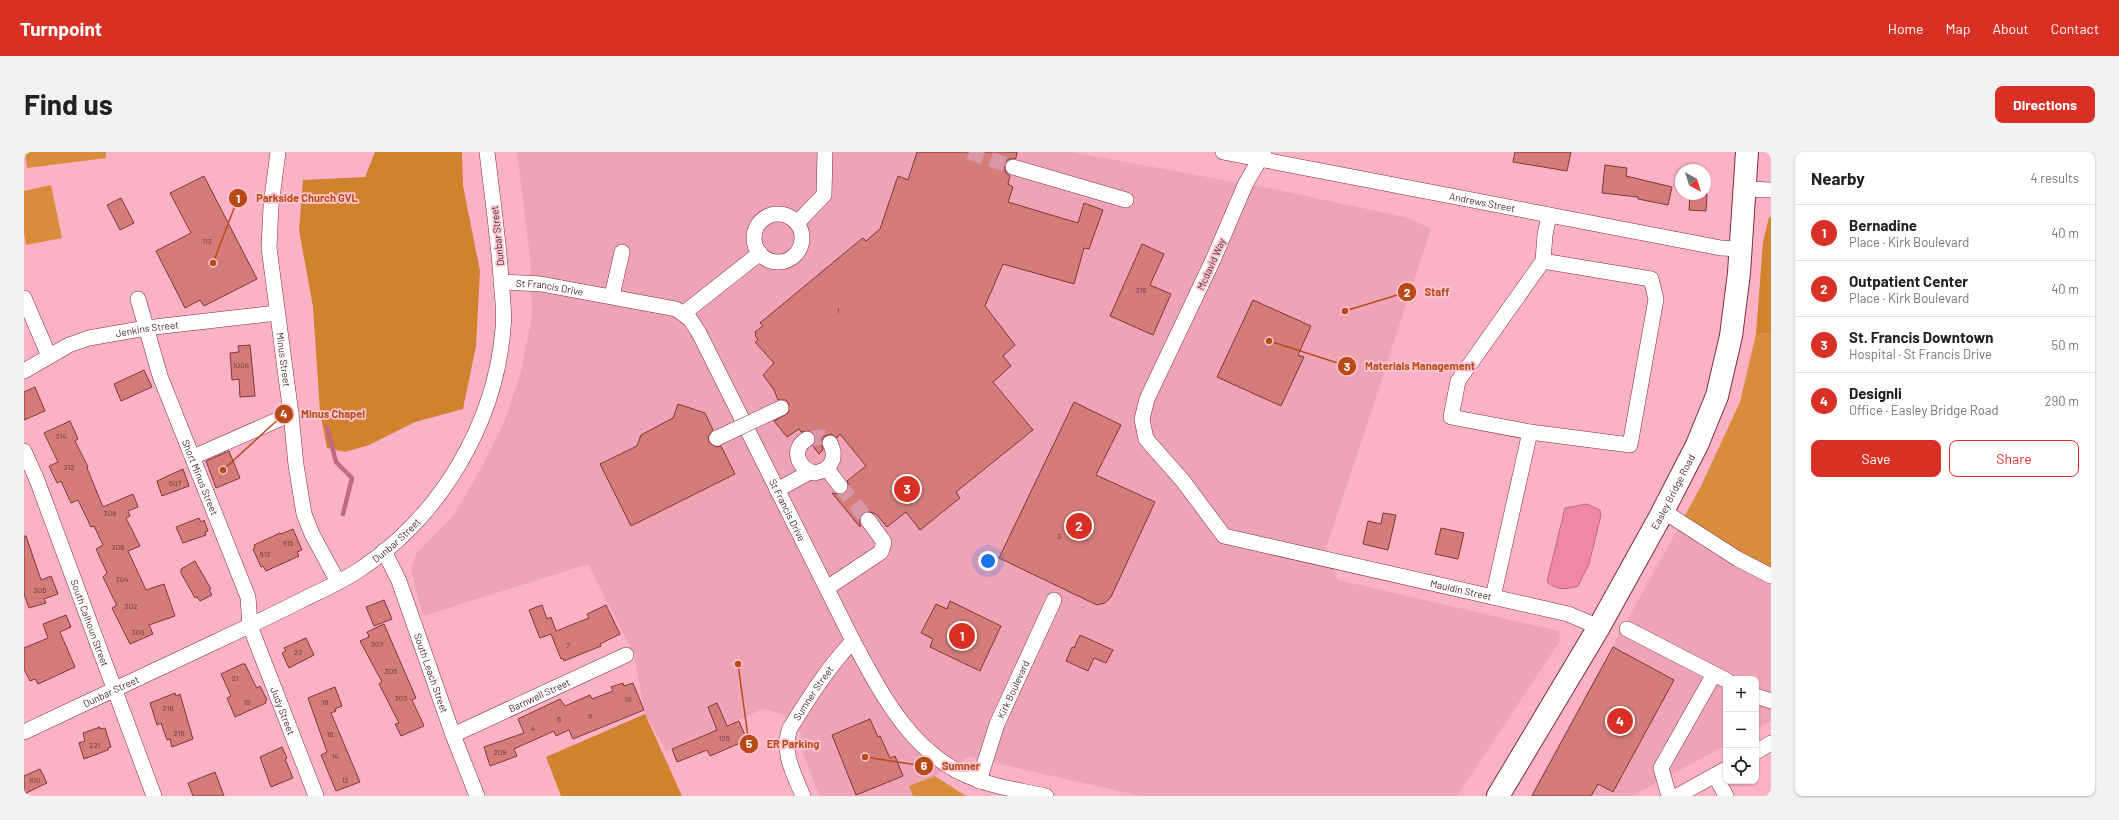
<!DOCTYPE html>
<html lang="en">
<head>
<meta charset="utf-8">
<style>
  body { margin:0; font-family:Barlow,sans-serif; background:#f2f2f2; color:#202124 }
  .controls { position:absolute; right:12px; bottom:12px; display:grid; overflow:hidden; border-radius:8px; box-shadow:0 1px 3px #0004 }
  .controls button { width:36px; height:36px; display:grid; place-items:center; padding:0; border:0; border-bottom:1px solid #e0e0e0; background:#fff; color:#202124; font:20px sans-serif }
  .compass { position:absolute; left:1651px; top:12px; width:36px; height:36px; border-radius:50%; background:#fff; box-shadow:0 1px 3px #0004; rotate:141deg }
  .you { position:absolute; left:964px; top:409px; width:14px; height:14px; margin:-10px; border:3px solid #fff; border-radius:50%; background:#1a73e8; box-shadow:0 0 0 6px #1a73e833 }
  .badge { display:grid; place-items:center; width:26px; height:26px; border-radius:50%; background:#d93025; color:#fff; font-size:13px; font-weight:700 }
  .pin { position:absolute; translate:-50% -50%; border:2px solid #fff; box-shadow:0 1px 4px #0006 }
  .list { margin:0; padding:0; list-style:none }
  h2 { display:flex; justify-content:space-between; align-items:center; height:52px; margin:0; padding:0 16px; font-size:17px }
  h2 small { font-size:13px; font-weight:400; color:#757577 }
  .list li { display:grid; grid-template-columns:26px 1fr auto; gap:12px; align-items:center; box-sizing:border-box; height:56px; padding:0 16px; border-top:1px solid #e0e0e0 }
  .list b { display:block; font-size:15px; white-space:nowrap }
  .list p { margin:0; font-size:13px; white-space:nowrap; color:#757577 }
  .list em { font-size:13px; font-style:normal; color:#757577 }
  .actions { display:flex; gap:8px; padding:12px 16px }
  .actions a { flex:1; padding:9px 0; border:1px solid #d93025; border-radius:8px; text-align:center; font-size:14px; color:#d93025 }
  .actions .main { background:#d93025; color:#fff }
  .icon { flex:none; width:22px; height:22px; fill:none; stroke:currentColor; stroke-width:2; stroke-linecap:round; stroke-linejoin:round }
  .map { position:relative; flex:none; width:1747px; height:644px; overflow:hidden; border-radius:8px }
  header { display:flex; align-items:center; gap:24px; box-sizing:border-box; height:56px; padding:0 20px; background:#d93025; color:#fff }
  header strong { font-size:19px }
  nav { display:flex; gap:22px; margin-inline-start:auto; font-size:14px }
  .intro { display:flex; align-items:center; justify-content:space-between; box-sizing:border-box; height:96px; padding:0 24px }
  h1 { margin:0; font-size:28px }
  .button { padding:10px 18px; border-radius:8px; background:#d93025; color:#fff; font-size:14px; font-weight:700 }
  main { display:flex; gap:24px; padding:0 24px }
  aside { flex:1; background:#fff; border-radius:8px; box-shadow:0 1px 3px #0004 }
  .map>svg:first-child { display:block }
</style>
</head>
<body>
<header>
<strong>Turnpoint</strong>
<nav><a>Home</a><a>Map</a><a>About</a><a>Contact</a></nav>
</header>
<div class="intro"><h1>Find us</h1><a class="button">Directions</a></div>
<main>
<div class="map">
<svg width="1747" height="644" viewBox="0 0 1747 644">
  <rect width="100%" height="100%" fill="#fbb2c5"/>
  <!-- built -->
  <path fill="#efa3b6" d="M493 0H1048L1254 38 1385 66 1407 77 1301 400 1314 428 1535 479 1536 489 1433 644H1117L945 605 911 624 886 634 889 644H796L779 602 777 582 758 562 739 557 642 599 621 562 610 502 564 412 399 464 387 418 392 402 430 363 460 311 480 271 497 220 508 163 506 105Z
    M1653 378 1747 430V569L1732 577V527H1702V593L1608 644H1506Z"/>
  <!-- green -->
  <path fill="#da8c3d" d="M1 0H82V6L3 16Z
    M27 33 38 86 2 93 0 81V39Z
    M1747 181V430L1653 378 1677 334 1716 250 1732 182Z
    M911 624 942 644H889L885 634Z"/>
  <!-- forest -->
  <path fill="#d0822f" d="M351 0H438L439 34 456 119 452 194 439 257 391 270 345 293 321 300 303 296 296 260 289 155 275 78 279 28 341 25Z
    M1745 65 1747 66V181L1732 182 1739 90Z
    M621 562 658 644H537L522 605Z"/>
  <!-- water -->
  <path fill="#f286a5" stroke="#c06a82" d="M1563 352 1576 358 1577 363 1565 412 1554 434C1541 438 1533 438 1523 430L1541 356Z"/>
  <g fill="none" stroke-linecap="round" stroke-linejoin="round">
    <!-- stream -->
    <path stroke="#c06a82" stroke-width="4.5" d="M303 275 312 310 328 326 319 362"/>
  </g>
  <!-- building -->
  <path fill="#d37c79" stroke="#843535" d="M893 0H993L992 6 983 8 980 13 982 21 986 24 984 32 989 35 984 50 1054 71 1060 51 1079 58 1065 97 1060 96 1050 132 979 112 961 154 991 193 979 204 987 214 969 230 1009 278 932 340 936 346 896 378 882 360 863 375 852 362 843 359 836 364V375L808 341 817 343 822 341 825 333 823 329 842 314 816 282 813 286 807 282 799 285 797 290 799 298 795 302 789 294 792 286 787 279 777 280 775 277 763 285 750 269 764 261 765 253 762 248H754L750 238 739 223 750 211 731 190 734 188 731 183 732 182 731 180 739 174 736 171 829 94 839 86 842 89 856 77 874 24 884 28Z
    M1491 0H1547L1543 19 1489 10Z
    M1581 13 1603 16 1602 24 1648 35 1644 53 1614 47V45L1578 41Z
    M180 24 233 127 180 154 176 148 161 156 132 99 167 81 146 41Z
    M1666 42H1683L1682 59 1665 58Z
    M97 46 110 71 96 78 83 53Z
    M1118 92 1140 102 1126 133 1147 142 1129 183 1086 164Z
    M1229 148 1287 174 1274 203 1280 205 1257 254 1193 225Z
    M226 193 231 244 216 245 215 227 208 228 206 201 215 200 214 194Z
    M120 218 128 235 97 249 90 232Z
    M11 235 21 259 0 268V240Z
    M1050 250 1097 273 1072 323 1131 350 1087 445 1081 451 1073 453 975 406Z
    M654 252 681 261 689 278 684 285 685 290 692 295 697 294 711 322 607 374 576 312 613 294 617 283 649 266Z
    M46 269 54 287 51 289 64 315 63 316 79 355 109 342 114 355 104 359 106 364 102 366 116 394 104 399 122 438 140 432 151 464 125 473 129 482 106 492 88 456 92 454V452L79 425 83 421 72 397 79 393 70 374 67 375 54 348 47 351 37 329 33 331 25 314 34 310 20 281Z
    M205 299 216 326 192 336 182 309Z
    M159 317 165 334 138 344 133 329Z
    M1359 361 1372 363 1364 398 1339 392 1344 369 1357 372Z
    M175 366 177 370 180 368 184 379 181 380 182 383 159 391 152 375Z
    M1417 376 1440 381 1434 407 1411 402Z
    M269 377 278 398 273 400 275 404 242 419 239 414 237 415 229 397 231 396 230 393 256 381 257 382Z
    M0 384H2L17 428 27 424 34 442 20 447 22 451 5 456 0 442Z
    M171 409 187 437 185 438 188 443 176 449 173 445 171 446 157 421V417Z
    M360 448 368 467 350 474 342 455Z
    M926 449 977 474 956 519 906 495 909 487 897 481 912 452 923 457Z
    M518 453 523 467 527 465 532 479 565 466 563 462 582 453 596 482 576 492 577 494 540 509 539 506 537 507 527 482 516 486 515 484 505 458Z
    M42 463 47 475 36 480 51 515 14 532 11 527 6 529 0 517V496L24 486 19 472Z
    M360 472 392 546 388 548 400 574 377 584 371 572 375 571 355 532 358 530 336 489 345 485 343 480Z
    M1056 483 1089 498 1082 511 1070 506 1064 519 1042 509 1048 495 1050 496Z
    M282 486 290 503 265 516 258 501 262 499 260 496Z
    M1589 495 1650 528 1589 640 1574 632 1567 644H1508Z
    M218 512H221L231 533 233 536 236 534 243 548 241 549 242 551 211 565 203 546 207 544 197 522Z
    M599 531 600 534 609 531 620 558 549 587 545 578 532 584 530 579 490 597 493 604 466 614 460 595 500 581 494 567 536 547 541 554 566 543 568 547 589 539 587 535Z
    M311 535 318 554 311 557 312 559 307 561 336 630 312 639 297 603 303 600 284 546Z
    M151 541 152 544 156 542 169 587 148 595 146 587 143 588 137 571 133 573 126 551Z
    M693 551 703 574 715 569 723 588 686 604 683 598 653 610 648 597 693 578 684 555Z
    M846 567 854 585 856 584 866 606 871 604 879 624 832 643 808 583Z
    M76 575V577L81 576 87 595 84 596V598L60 607 55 591 61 589 59 581Z
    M258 595 263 606 261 607 269 626 247 635 236 605Z
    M16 617 23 631 0 642V624Z
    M191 620 200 644H169L164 631Z"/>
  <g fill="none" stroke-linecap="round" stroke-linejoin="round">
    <!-- minor-tunnel -->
    <path stroke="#d896a7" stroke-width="15" stroke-dasharray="15 8" stroke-linecap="butt" d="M945 0 989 15
      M783 287 797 285 806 291
      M816 334 844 368"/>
    <defs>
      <g id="minor">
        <path id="s1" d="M254 0 247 54 245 96 267 262 272 313 280 362 288 382 314 430"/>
        <path id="s2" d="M1199 0 1697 96 1718 97"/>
        <path id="s3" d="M1240 0 1222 31 1189 108 1123 247 1118 267 1122 287 1159 329 1200 384 1544 462 1575 475"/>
        <path d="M989 15 1102 48"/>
        <path d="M1722 37 1747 38"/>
        <circle cx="754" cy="86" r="24"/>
        <path d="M773 71 800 43 801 0"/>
        <path d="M1519 109 1627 127 1632 147 1606 293 1506 280 1427 265 1434 229 1519 109 1521 83 1525 63"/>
        <path id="s4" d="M477 130 517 132 652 157 666 167 675 181 829 489C859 545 890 606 954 628 975 636 1000 639 1022 644"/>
        <path d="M588 144 598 100"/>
        <path d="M0 146 25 204"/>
        <path id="s5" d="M114 147 136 224 224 445 226 474 292 644"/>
        <path d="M660 161 736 101"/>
        <path id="s6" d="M0 219 45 193 65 186 122 176 253 161"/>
        <path d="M783 287C766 297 774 317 791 321 807 318 814 306 806 291"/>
        <path id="s7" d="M0 299 13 328 130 644"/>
        <path d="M169 305 267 262"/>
        <path d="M803 317 816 334"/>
        <path d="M753 338 786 320"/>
        <path d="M1639 359 1714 407 1747 424"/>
        <path id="s8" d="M360 399 375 429 429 583 453 644"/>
        <path d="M803 436 857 400 860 390 844 368"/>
        <path d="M1469 445 1506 280"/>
        <path d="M1603 477 1702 528"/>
        <path d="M1732 544 1747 549"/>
        <path id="s9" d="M0 580C62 551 125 521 187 492 219 477 251 462 282 446 301 437 321 428 338 416 417 363 471 272 479 177 481 160 478 143 477 126 474 84 468 42 463 0"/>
        <path id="s10" d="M429 583 602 503"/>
        <path d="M1732 600 1747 591"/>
        <path d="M1691 623 1702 644"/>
        <path id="s11" d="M955 629 973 572 1030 448"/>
        <path id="s12" d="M779 644C770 622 757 600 766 576 785 546 804 515 829 489"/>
        <path d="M1645 644 1637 616 1690 522"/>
        <path d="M1653 644 1702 617"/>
      </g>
      <g id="highway">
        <path id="s13" d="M1474 644 1575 475 1636 365 1673 293 1693 244 1707 184 1715 121 1723 0"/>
      </g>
    </defs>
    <!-- minor casing -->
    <use href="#minor" stroke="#792d46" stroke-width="16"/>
    <!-- highway casing -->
    <use href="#highway" stroke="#792d46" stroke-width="24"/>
    <!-- minor -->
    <use href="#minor" stroke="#fff" stroke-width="15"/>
    <!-- highway -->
    <use href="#highway" stroke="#fff" stroke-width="22"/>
    <defs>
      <path id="minor-bridge" d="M693 286 757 256"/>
    </defs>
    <!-- minor-bridge casing -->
    <use href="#minor-bridge" stroke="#792d46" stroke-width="16" stroke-linecap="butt"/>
    <!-- minor-bridge -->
    <use href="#minor-bridge" stroke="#fff" stroke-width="15"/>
  </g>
  <g text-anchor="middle" stroke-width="3.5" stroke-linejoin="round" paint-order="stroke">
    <!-- number labels -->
    <g font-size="8" fill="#6c3c43">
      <text x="183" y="92">113</text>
      <text x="1117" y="141">316</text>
      <text x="814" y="161">1</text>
      <text x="217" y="216">1008</text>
      <text x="37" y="287">314</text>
      <text x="45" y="318">312</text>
      <text x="151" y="334">507</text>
      <text x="86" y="364">308</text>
      <text x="1035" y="387">3</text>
      <text x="264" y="394">915</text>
      <text x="94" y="398">306</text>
      <text x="241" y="405">913</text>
      <text x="98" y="430">304</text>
      <text x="16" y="441">305</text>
      <text x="107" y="457">302</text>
      <text x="114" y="483">300</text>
      <text x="353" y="495">307</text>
      <text x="544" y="496">7</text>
      <text x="274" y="503">22</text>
      <text x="367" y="522">305</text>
      <text x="211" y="529">21</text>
      <text x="377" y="549">303</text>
      <text x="604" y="550">10</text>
      <text x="223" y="553">19</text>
      <text x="301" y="553">18</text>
      <text x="144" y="559">218</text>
      <text x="566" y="567">8</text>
      <text x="535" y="570">6</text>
      <text x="509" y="579">4</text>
      <text x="155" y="584">216</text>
      <text x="306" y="585">16</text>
      <text x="700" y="589">125</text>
      <text x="71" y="596">221</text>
      <text x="476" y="603">208</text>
      <text x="311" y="607">14</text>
      <text x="11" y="631">810</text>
      <text x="321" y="631">12</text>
    </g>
    <!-- street labels -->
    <g font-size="10" fill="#4a2731" stroke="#fdc6d3">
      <text dy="4" stroke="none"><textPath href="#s2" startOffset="264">Andrews Street</textPath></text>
      <text transform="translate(473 84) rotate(-96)" y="4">Dunbar Street</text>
      <text transform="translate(1187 112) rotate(-66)" y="4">Mcdavid Way</text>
      <text dy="4" stroke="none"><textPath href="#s4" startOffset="49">St Francis Drive</textPath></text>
      <text dy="4" stroke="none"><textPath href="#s6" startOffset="132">Jenkins Street</textPath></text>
      <text dy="4" stroke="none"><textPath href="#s1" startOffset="209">Minus Street</textPath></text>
      <text dy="4" stroke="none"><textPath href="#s5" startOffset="189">Short Minus Street</textPath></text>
      <text dy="4" stroke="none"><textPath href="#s13" startOffset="351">Easley Bridge Road</textPath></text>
      <text dy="4" stroke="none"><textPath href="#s4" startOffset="409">St Francis Drive</textPath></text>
      <text dy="4" stroke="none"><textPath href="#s9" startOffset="420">Dunbar Street</textPath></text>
      <text dy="4" stroke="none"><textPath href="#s3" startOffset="682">Mauldin Street</textPath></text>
      <text dy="4" stroke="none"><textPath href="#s7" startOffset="184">South Calhoun Street</textPath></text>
      <text dy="4" stroke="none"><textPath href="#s8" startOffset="131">South Leach Street</textPath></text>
      <text dy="4" stroke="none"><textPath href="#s11" startOffset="98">Kirk Boulevard</textPath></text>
      <text dy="4" stroke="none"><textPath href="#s9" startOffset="96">Dunbar Street</textPath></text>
      <text dy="4" stroke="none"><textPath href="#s12" startOffset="113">Sumner Street</textPath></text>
      <text dy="4" stroke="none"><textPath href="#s10" startOffset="95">Barnwell Street</textPath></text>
      <text dy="4" stroke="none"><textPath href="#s5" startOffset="438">Judy Street</textPath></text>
    </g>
  </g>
  <!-- callouts -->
  <path fill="none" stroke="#b94a17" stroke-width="1.5" d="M189 111L214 46M1321 159L1383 140M1245 189L1323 214M199 318L260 262M714 512L725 592M841 605L900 614"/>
  <g fill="#b94a17" stroke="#fdc6d3" stroke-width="1.5">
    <circle cx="189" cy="111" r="4"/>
    <circle cx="1321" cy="159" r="4"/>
    <circle cx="1245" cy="189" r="4"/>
    <circle cx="199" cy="318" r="4"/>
    <circle cx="714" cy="512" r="4"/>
    <circle cx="841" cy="605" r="4"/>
    <circle cx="214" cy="46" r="10"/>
    <circle cx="1383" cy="140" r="10"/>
    <circle cx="1323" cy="214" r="10"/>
    <circle cx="260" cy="262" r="10"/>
    <circle cx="725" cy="592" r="10"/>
    <circle cx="900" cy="614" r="10"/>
  </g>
  <g font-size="12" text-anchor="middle" font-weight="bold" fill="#fff">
    <text x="214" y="51">1</text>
    <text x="1383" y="145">2</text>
    <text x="1323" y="219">3</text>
    <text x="260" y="266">4</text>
    <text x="725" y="596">5</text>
    <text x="900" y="618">6</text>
  </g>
  <g font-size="11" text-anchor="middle" font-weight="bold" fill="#b94a17" stroke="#fdc6d3" stroke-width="3.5" stroke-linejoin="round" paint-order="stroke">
    <text x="283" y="50">Parkside Church GVL</text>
    <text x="1413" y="144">Staff</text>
    <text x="1396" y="218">Materials Management</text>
    <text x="309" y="266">Minus Chapel</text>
    <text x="769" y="596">ER Parking</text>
    <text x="937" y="618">Sumner</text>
  </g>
</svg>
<div class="controls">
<button>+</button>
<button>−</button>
<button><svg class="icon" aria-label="locate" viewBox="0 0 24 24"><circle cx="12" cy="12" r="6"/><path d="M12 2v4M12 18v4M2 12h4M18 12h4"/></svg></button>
</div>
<svg class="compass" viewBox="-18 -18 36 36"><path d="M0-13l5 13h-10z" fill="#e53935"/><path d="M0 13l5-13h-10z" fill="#757577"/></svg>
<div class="you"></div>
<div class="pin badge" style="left:938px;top:484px">1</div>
<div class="pin badge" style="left:1055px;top:374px">2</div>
<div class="pin badge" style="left:883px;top:337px">3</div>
<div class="pin badge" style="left:1596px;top:569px">4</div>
</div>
<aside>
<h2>Nearby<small>4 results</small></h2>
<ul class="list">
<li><span class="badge">1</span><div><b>Bernadine</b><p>Place · Kirk Boulevard</p></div><em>40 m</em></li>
<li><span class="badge">2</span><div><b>Outpatient Center</b><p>Place · Kirk Boulevard</p></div><em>40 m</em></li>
<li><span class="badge">3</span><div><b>St. Francis Downtown</b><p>Hospital · St Francis Drive</p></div><em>50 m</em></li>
<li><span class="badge">4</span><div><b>Designli</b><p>Office · Easley Bridge Road</p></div><em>290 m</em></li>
</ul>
<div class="actions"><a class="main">Save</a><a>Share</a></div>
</aside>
</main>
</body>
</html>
